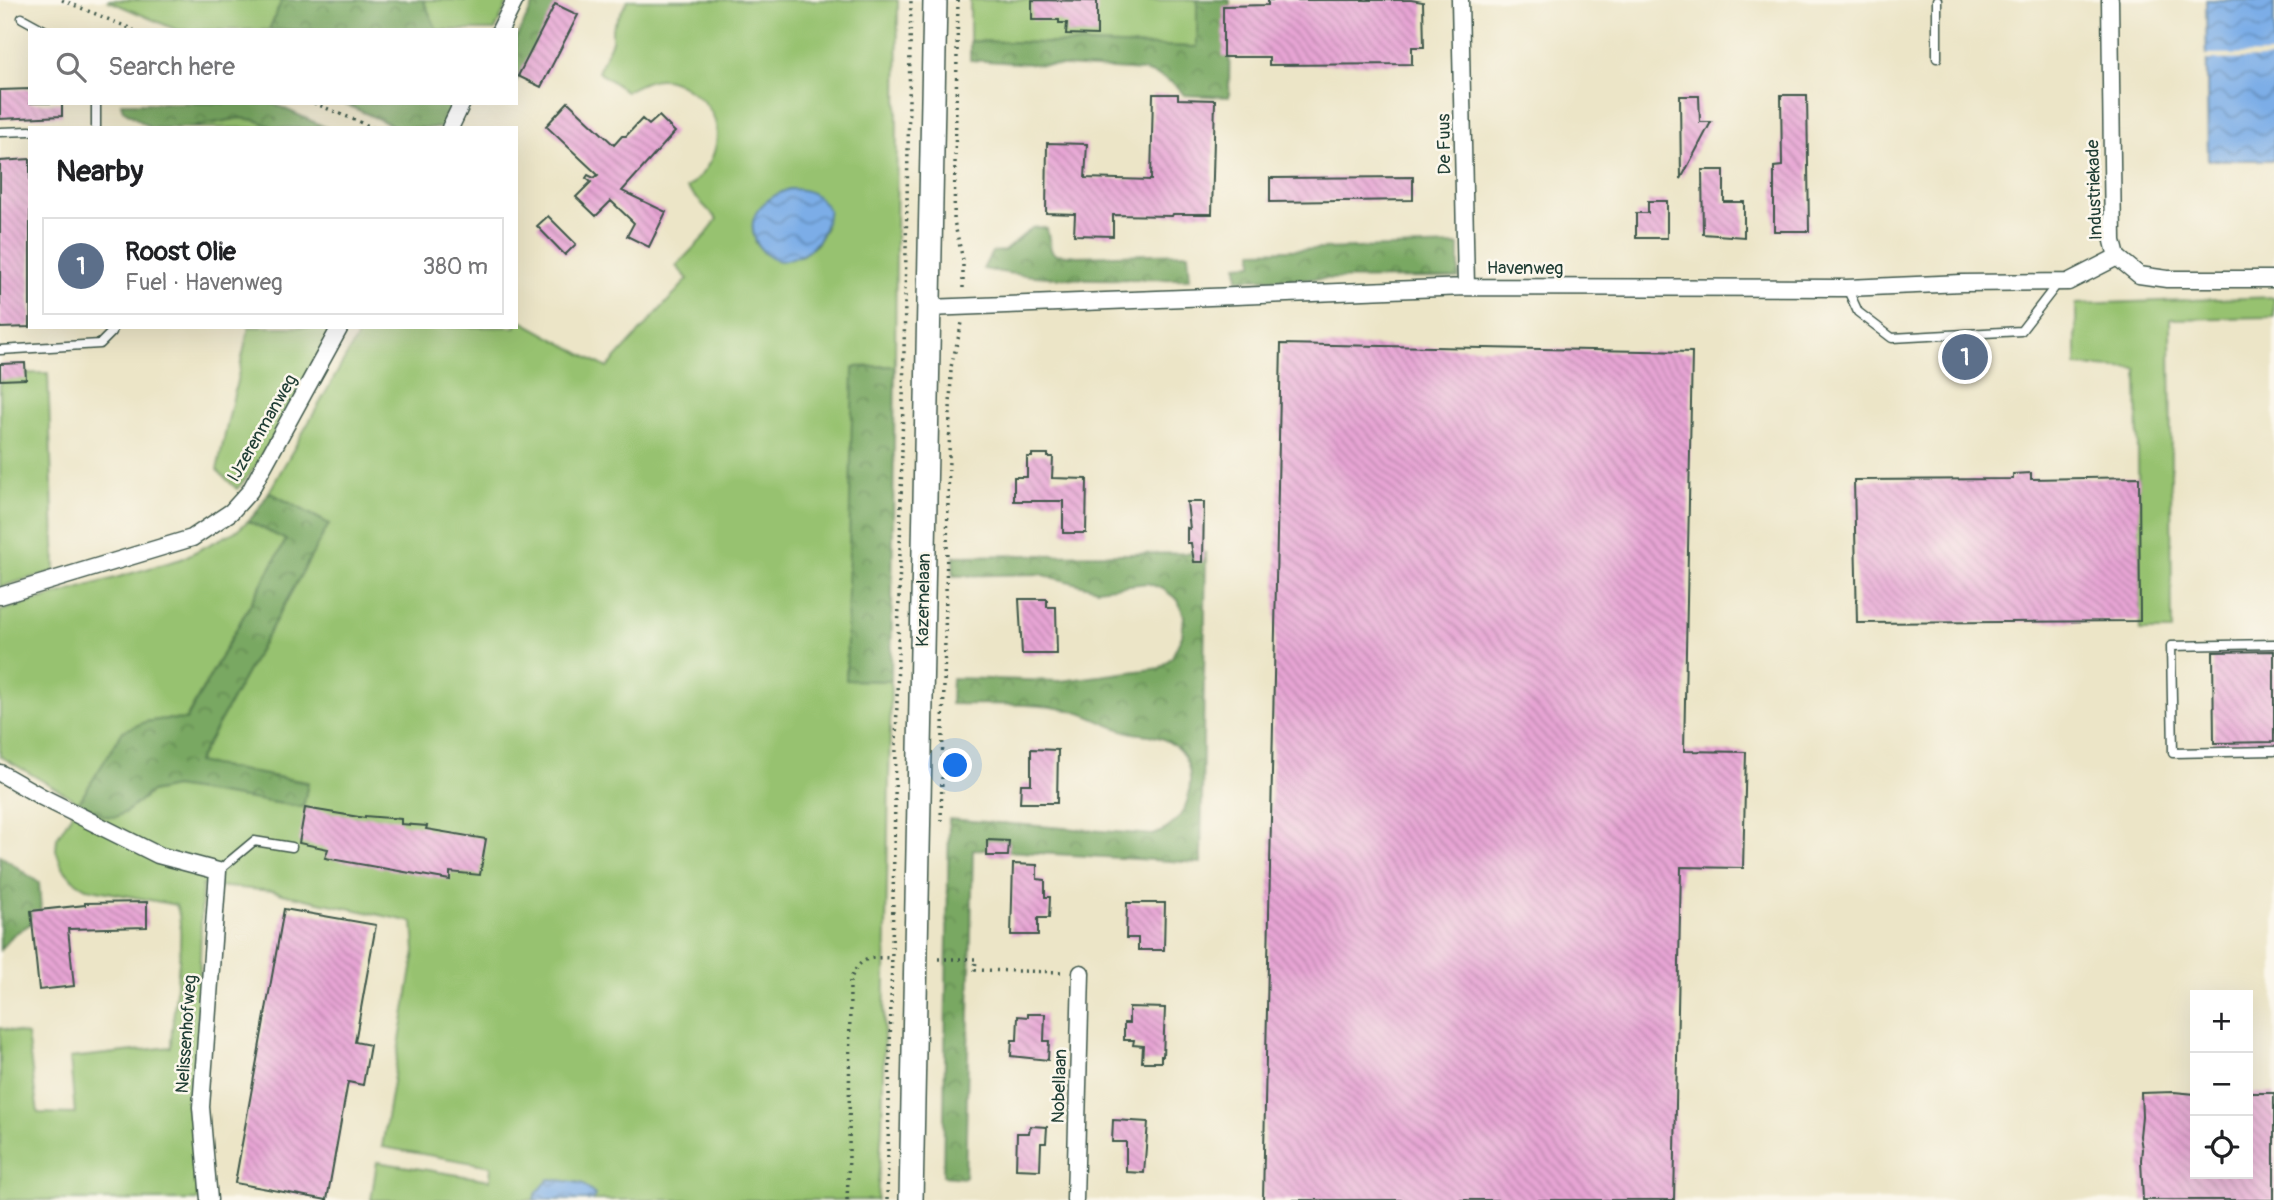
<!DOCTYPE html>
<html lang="en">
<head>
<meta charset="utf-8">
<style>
  body { margin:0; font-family:Pangolin,sans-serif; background:#f2f2f2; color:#202124 }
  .controls { position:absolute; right:21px; bottom:21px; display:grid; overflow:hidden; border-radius:0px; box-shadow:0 7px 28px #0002 }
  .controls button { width:63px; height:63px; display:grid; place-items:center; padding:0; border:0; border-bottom:2px solid #e0e0e0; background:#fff; color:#202124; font:35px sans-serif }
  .you { position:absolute; left:956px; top:766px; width:24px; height:24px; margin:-18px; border:5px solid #fff; border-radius:50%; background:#1a73e8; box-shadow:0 0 0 10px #1a73e833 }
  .badge { display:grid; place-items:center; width:46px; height:46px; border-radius:50%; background:#c8321e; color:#fff; font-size:23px; font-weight:700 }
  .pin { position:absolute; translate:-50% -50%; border:4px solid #fff; box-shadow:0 2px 7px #0006 }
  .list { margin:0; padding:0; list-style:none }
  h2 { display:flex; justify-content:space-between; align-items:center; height:91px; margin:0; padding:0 28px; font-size:30px }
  h2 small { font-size:23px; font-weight:400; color:#757577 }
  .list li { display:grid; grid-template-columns:46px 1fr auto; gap:21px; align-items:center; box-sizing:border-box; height:98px; margin:0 14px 14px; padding:0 14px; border:2px solid #e0e0e0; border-radius:0px }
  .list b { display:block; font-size:26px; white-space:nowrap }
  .list p { margin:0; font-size:23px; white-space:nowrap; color:#757577 }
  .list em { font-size:23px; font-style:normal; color:#757577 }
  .icon { flex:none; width:38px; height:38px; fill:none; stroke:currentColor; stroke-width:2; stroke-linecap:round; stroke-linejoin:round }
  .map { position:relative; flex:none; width:2274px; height:1200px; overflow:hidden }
  .search { position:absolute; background:#fff; box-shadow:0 7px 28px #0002; left:28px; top:28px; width:490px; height:77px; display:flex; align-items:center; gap:18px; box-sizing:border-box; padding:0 24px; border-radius:0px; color:#757577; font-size:26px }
  .panel { position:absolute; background:#fff; box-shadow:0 7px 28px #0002; left:28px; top:126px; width:490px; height:203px; border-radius:0px }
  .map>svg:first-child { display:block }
</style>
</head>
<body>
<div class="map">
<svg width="2274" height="1200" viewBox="0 0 2274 1200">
  <defs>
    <pattern id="forest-crowns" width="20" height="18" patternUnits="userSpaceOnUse" patternTransform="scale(1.75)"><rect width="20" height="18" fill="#79a862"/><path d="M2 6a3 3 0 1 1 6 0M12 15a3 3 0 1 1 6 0" fill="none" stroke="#638a52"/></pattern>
    <pattern id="water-waves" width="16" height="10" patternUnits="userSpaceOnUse" patternTransform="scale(1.75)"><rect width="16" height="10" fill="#7bade7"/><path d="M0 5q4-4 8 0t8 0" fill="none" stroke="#648ebc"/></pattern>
    <pattern id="building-back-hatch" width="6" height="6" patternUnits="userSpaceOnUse" patternTransform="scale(1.75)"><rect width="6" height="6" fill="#e7a4d4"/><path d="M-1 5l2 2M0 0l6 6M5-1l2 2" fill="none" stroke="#bb87ad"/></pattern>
  </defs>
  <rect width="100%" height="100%" fill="#fbf7ec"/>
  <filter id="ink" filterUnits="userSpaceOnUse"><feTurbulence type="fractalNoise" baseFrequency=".0143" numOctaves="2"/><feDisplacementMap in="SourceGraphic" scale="14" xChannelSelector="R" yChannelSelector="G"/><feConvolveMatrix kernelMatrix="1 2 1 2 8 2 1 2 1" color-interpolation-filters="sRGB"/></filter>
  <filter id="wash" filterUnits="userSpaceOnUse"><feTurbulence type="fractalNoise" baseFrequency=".00686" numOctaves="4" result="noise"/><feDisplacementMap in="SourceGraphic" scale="28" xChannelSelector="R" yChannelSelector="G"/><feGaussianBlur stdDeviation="1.57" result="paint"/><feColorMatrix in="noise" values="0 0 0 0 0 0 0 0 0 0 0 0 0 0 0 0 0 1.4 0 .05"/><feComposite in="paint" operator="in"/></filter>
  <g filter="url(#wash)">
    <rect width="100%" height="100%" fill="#ece5c7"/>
    <!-- grass -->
    <path fill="#97c270" stroke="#5b8052" stroke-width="2" fill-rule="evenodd" d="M107 0H282L269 30H177Z
      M423 0H509L495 30H437Z
      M628 0H898L895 366 854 367 847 680 891 681 882 1128 877 1200H593L595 1195 581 1183 550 1179 535 1195 534 1200H371L377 1162 490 1180 491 1166 382 1147 415 951 413 922 282 894 274 891 202 885 198 1031 201 1116 208 1200H0V1028L27 1035 38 1113 75 1114 70 1058 171 1047C171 1016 188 927 176 905L86 888 73 880 62 867 56 850 57 838 79 802 0 756V611L181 559 238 530 248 521 286 540 185 720 165 719 145 722 126 812 151 792 174 787 303 807 308 782 197 763 329 524 269 492 363 327H516V318L607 368 688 279 676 266 706 235 717 219 687 188C720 163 731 119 692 92 684 86 672 79 662 79 650 78 637 86 626 91L598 72 612 41V28ZM826 227 816 245 801 256 765 254 756 243 753 231Z
      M970 0H1197V47L970 41Z
      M240 118 256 120 275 128H187Z
      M2274 297V317L2170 319 2172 631H2140L2137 369 2076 366V304Z
      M249 327H336C306 381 279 443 237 489L217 470Z
      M48 373 55 571 0 587V374Z"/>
    <!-- forest -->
    <path fill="url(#forest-crowns)" stroke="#4c724b" stroke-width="2" d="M282 0H423L437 30H269Z
      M536 0H560L516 82V38Z
      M1197 0H1230L1229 97 1184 95C1175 81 1160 76 1144 71L970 60V41L1197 47Z
      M121 103H272L327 128H275L256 120 240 118 187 128H151L123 110Z
      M343 103H460L447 128H398Z
      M1041 227 1047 229 1051 250 1055 254 1078 256 1188 253 1190 279C1121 279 1051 282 983 269L992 252 1004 251 1032 228Z
      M1459 245V278L1238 279 1237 265 1253 264V251Z
      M895 366 891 681 846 680 853 367Z
      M269 492 329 524 197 762 308 783 303 807 174 787 151 792 126 812 116 817 104 816 79 802 123 731 145 722 165 719 186 720 286 540 248 521 255 514Z
      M1206 553 1201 863 973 849 965 1178 943 1176 949 819 1153 835C1172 829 1186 814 1189 793 1194 762 1182 742 1150 735 1143 734 1135 734 1129 732 1108 727 1090 714 1069 710 1031 702 990 705 951 704L952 678 1061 681 1160 668 1172 657 1182 636 1184 616 1178 600 1163 589 1147 583 1097 589 1040 574 953 576 954 556Z
      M0 855 39 883 41 911 35 921 13 935 0 950Z"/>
    <!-- water -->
    <path fill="url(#water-waves)" stroke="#4d758e" stroke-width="2" d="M2206 0H2274V160H2208Z
      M789 189C809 189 818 193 829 210 825 233 815 253 792 258 791 259 782 261 781 261 759 258 744 228 758 210 766 199 777 194 789 189Z
      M549 1179 581 1183 595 1195 593 1200H534L535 1195Z"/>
    <!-- pier -->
    <path fill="#ece5c7" d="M2274 54V59L2205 60V55Z"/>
    <g id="blocks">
      <!-- building -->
      <path fill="url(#building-back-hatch)" d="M1032 0 1097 1V35L1066 34 1067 23H1059V20H1032Z
        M1268 0H1411L1423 2 1424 47H1412V64L1269 65V57H1223V6L1268 5Z
        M555 4 578 15 541 87 518 76Z
        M30 89V103H62V116L0 119V90Z
        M1153 94H1178V99L1215 100 1212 214H1173L1172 216 1113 215V236L1074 235 1075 214 1046 213 1047 143 1087 144 1085 178 1151 180Z
        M1781 95H1807L1809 231H1774V167L1782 166Z
        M1680 96H1699L1700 122H1711L1681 179Z
        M568 102 614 145 622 136H626L642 119 649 125 659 116 675 132 622 191 666 212 649 247 627 236 634 223 611 201 596 216 576 197 591 182 586 178 588 175 594 178 598 175 546 126Z
        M30 159V327L0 328V161Z
        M1702 170H1724V202H1744V237L1703 234Z
        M1413 177V200L1270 202V178Z
        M1648 201H1667V238H1636V213H1648Z
        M548 216 576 244 565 255 537 226Z
        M1281 344 1692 352 1684 751 1746 752 1743 868 1681 867 1674 1200H1263Z
        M25 363 26 379 0 380V364Z
        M1032 454H1048V457H1053L1052 478 1087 479 1086 533H1063V501H1014V477H1027V457H1032Z
        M2031 473V479L2139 477 2140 621 1857 623 1854 480 2013 479V474Z
        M1187 502H1204L1203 562H1194L1191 543H1187V528L1190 529Z
        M1019 599H1047V607H1056L1057 654H1022Z
        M2274 651V742L2214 743 2213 652Z
        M1031 749 1058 750 1057 803H1020L1021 784H1031Z
        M305 808 365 818V816L401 819V824L427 826 426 829 486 839 480 875 450 872V880L325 858 328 849 299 843Z
        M987 840 1009 841 1008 856H987Z
        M1013 864 1037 865V879L1045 880V897H1050L1049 918H1038V935H1011Z
        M147 902V927L68 929 74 986 39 990 31 911 85 905V903Z
        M1127 903H1165L1164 950H1138V938H1126Z
        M284 909 376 925 355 1042 370 1045 363 1085 348 1082 327 1200 235 1183Z
        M1129 1007 1165 1008 1163 1056H1161V1062H1142L1143 1046 1133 1045 1134 1040H1124V1023H1129Z
        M1028 1014H1045L1044 1041H1049L1048 1060 1011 1056 1012 1040H1017L1018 1016 1028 1017Z
        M2174 1092 2195 1094V1174H2248V1093H2274V1200H2143L2141 1160 2142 1149 2140 1136 2142 1116 2141 1093Z
        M1113 1120 1148 1122 1144 1173 1126 1172V1142H1112Z
        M1030 1126 1047 1127 1046 1143H1041L1040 1170 1016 1169 1017 1133H1029Z"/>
    </g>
  </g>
  <g filter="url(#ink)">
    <use href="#blocks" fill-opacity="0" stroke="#3e564a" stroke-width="2"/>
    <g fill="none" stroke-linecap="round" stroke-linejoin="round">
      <defs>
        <path id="lane" d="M22 18 44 30
          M1937 58V0
          M96 127V103
          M0 132 30 131
          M1847 288 1858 312 1892 338 2021 331 2058 283
          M0 350 100 344 112 332 113 327
          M2274 644 2171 646 2173 753 2274 751
          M218 871 254 841 292 847"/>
        <path id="street" d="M1460 0 1466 287
          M2110 0 2113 241 2117 257 2139 275 2167 279H2274
          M500 30 515 0
          M450 128 462 103
          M928 308 1466 287 1847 288 1962 283 2068 282 2117 257
          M0 596 192 538 231 512 250 491 340 327
          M0 773 42 797 158 855 218 871 201 1107 209 1200
          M1075 1200 1081 973"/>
        <path id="secondary" d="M911 1200 935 0"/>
      </defs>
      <!-- lane casing -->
      <use href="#lane" stroke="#3e564a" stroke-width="11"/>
      <!-- street casing -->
      <use href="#street" stroke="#3e564a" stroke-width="19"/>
      <!-- secondary casing -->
      <use href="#secondary" stroke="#3e564a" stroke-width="26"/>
      <!-- path -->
      <path stroke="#3e564a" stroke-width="3.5" stroke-dasharray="2 5" stroke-linecap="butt" d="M62 0 134 30
        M958 0 954 221 963 260V291
        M314 103 374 128
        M941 821 951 367 962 323
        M938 959H976L975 970 1065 972
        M847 1200 849 1156 850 981C859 957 869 957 892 958
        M887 1200 911 0"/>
      <!-- lane -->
      <use href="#lane" stroke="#fff" stroke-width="8"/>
      <!-- street -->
      <use href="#street" stroke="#fff" stroke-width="16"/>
      <!-- secondary -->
      <use href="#secondary" stroke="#fff" stroke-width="23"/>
    </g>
  </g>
  <g text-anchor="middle" stroke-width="5" stroke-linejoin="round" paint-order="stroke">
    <!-- street labels -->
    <g font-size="18" fill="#1f3d34" stroke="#fbf7ec">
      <text transform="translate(1444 144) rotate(-91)" y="6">De Fuus</text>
      <text transform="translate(2094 190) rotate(-92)" y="6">Industriekade</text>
      <text x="1525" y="274">Havenweg</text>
      <text transform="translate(262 428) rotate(-60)" y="6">IJzerenmanweg</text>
      <text transform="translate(923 600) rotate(-89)" y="6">Kazernelaan</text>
      <text transform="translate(186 1034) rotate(-86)" y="6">Nelissenhofweg</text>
      <text transform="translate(1059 1086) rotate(-88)" y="6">Nobellaan</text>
    </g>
  </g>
</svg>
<div class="controls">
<button>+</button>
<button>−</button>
<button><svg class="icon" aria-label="locate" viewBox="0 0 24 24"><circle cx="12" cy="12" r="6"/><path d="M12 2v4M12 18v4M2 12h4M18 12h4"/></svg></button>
</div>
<div class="you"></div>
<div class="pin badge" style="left:1965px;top:357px;background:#5c6f8a">1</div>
<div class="search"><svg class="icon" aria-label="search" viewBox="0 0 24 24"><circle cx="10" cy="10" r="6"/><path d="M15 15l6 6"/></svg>Search here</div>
<section class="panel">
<h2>Nearby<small></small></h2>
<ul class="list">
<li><span class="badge" style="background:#5c6f8a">1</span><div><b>Roost Olie</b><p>Fuel · Havenweg</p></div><em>380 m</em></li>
</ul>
</section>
</div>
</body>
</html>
